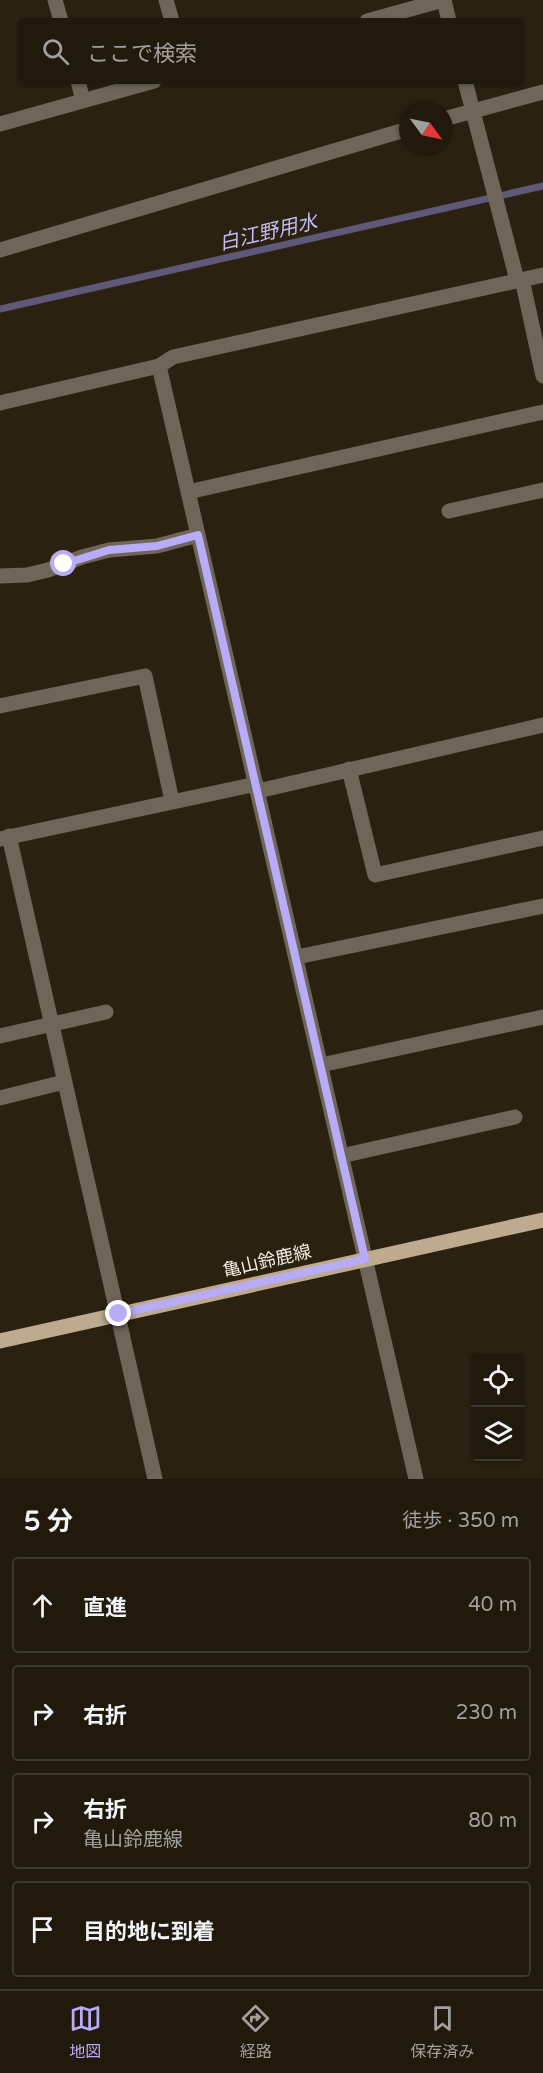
<!DOCTYPE html>
<html lang="ja">
<head>
<meta charset="utf-8">
<style>
  body { margin:0; font-family:"Varela Round","Noto Sans JP",sans-serif; background:#2d261a; color:#f1f3f6 }
  .controls { position:absolute; right:18px; bottom:18px; display:grid; overflow:hidden; border-radius:6px; box-shadow:0 2px 4px #0004 }
  .controls button { width:54px; height:54px; display:grid; place-items:center; padding:0; border:0; border-bottom:2px solid #3d382d; background:#20190c; color:#f1f3f6; font:30px sans-serif }
  .compass { position:absolute; left:399px; top:102px; width:54px; height:54px; border-radius:50%; background:#20190c; box-shadow:0 2px 4px #0004; rotate:123deg }
  .stop { position:absolute; width:18px; height:18px; margin:-14px; border:4px solid #b8abf7; border-radius:50%; background:#fff }
  .stop.end { background:#b8abf7; border-color:#fff; box-shadow:0 2px 6px #0008 }
  .list { margin:0; padding:0; list-style:none }
  h2 { display:flex; justify-content:space-between; align-items:center; height:78px; margin:0; padding:0 24px; font-size:26px }
  h2 small { font-size:20px; font-weight:400; color:#a2a09d }
  .list li { display:grid; grid-template-columns:39px 1fr auto; gap:18px; align-items:center; box-sizing:border-box; height:96px; margin:0 12px 12px; padding:0 12px; border:2px solid #3d382d; border-radius:6px }
  .list b { display:block; font-size:22px; white-space:nowrap }
  .list p { margin:0; font-size:20px; white-space:nowrap; color:#a2a09d }
  .list em { font-size:20px; font-style:normal; color:#a2a09d }
  .icon { flex:none; width:33px; height:33px; fill:none; stroke:currentColor; stroke-width:2; stroke-linecap:round; stroke-linejoin:round }
  .map { position:relative; flex:none; width:543px; height:1479px; overflow:hidden }
  .search { position:absolute; background:#20190c; box-shadow:0 2px 4px #0004; left:18px; right:18px; top:18px; height:66px; display:flex; align-items:center; gap:15px; box-sizing:border-box; padding:0 21px; border-radius:6px; color:#a2a09d; font-size:22px }
  .sheet { height:510px; background:#20190c }
  nav { display:flex; justify-content:space-around; align-items:center; box-sizing:border-box; height:84px; border-top:2px solid #3d382d; background:#20190c; font-size:16px; color:#a2a09d }
  nav a { display:grid; justify-items:center; gap:3px }
  nav .on { color:#b8abf7 }
  .map>svg:first-child { display:block }
</style>
</head>
<body>
<div class="map">
<svg width="543" height="1479" viewBox="0 0 543 1479">
  <rect width="100%" height="100%" fill="#2b2110"/>
  <g fill="none" stroke-linecap="round" stroke-linejoin="round">
    <!-- stream -->
    <path stroke="#5e5979" stroke-width="7" d="M0 309 543 186"/>
    <!-- minor -->
    <path stroke="#6f6659" stroke-width="15" d="M55 0 61 21
      M166 0 172 21
      M444 0 449 21
      M367 21 443 0
      M78 81 83 101
      M465 81 517 280
      M444 119 543 92
      M0 124 154 81
      M0 250 408 129
      M522 279 543 376
      M188 492 543 412
      M449 511 543 490
      M0 576 27 575 48 570 82 557 109 550 157 546 198 535
      M0 706 145 676 172 801
      M349 769 375 875 543 838
      M258 791 543 725
      M9 836 155 1479
      M0 839 256 784
      M297 957 543 906
      M0 1036 106 1012
      M321 1065 543 1017
      M0 1098 64 1082
      M341 1156 515 1117
      M416 1479 159 366 173 357 543 275"/>
    <!-- tertiary -->
    <path stroke="#6f6659" stroke-width="15" d="M0 403 159 366"/>
    <!-- primary -->
    <path stroke="#bdaa8f" stroke-width="15" d="M0 1341 543 1220"/>
  </g>
  <g fill="none" stroke-linecap="round" stroke-linejoin="round">
    <!-- route -->
    <path stroke="#b8abf7" stroke-width="8" d="M64 564 109 550 157 546 198 535 365 1259 119 1314"/>
  </g>
  <g text-anchor="middle" stroke-width="5" stroke-linejoin="round" paint-order="stroke">
    <!-- street labels -->
    <g font-size="18" fill="#f3ebe1" stroke="#2b2110">
      <text transform="translate(267 1261) rotate(-13)" y="6">亀山鈴鹿線</text>
    </g>
    <!-- water labels -->
    <g font-size="20" font-style="italic" fill="#c5bcf6" stroke="#2b2110">
      <text transform="translate(268 232) rotate(-13)" y="7">白江野用水</text>
    </g>
  </g>
</svg>
<div class="controls">
<button><svg class="icon" aria-label="locate" viewBox="0 0 24 24"><circle cx="12" cy="12" r="6"/><path d="M12 2v4M12 18v4M2 12h4M18 12h4"/></svg></button>
<button><svg class="icon" aria-label="layers" viewBox="0 0 24 24"><path d="M12 4l9 5-9 5-9-5zM3 14l9 5 9-5"/></svg></button>
</div>
<svg class="compass" viewBox="-18 -18 36 36"><path d="M0-13l5 13h-10z" fill="#e53935"/><path d="M0 13l5-13h-10z" fill="#a2a09d"/></svg>
<div class="stop" style="left:64px;top:564px"></div>
<div class="stop end" style="left:119px;top:1314px"></div>
<div class="search"><svg class="icon" aria-label="search" viewBox="0 0 24 24"><circle cx="10" cy="10" r="6"/><path d="M15 15l6 6"/></svg>ここで検索</div>
</div>
<section class="sheet">
<h2>5 分<small>徒歩 · 350 m</small></h2>
<ul class="list">
<li><svg class="icon" aria-label="ahead" viewBox="0 0 24 24"><path d="M12 20V5M6 11l6-6 6 6"/></svg><div><b>直進</b></div><em>40 m</em></li>
<li><svg class="icon" aria-label="right" viewBox="0 0 24 24"><path d="M7 20v-9h11M14 6l5 5-5 5"/></svg><div><b>右折</b></div><em>230 m</em></li>
<li><svg class="icon" aria-label="right" viewBox="0 0 24 24"><path d="M7 20v-9h11M14 6l5 5-5 5"/></svg><div><b>右折</b><p>亀山鈴鹿線</p></div><em>80 m</em></li>
<li><svg class="icon" aria-label="arrive" viewBox="0 0 24 24"><path d="M6 21V4h12l-3 4 3 4H6"/></svg><div><b>目的地に到着</b></div></li>
</ul>
</section>
<nav>
<a class="on"><svg class="icon" aria-label="map" viewBox="0 0 24 24"><path d="M3 6l6-2 6 2 6-2v14l-6 2-6-2-6 2zM9 4v14M15 6v14"/></svg>地図</a>
<a><svg class="icon" aria-label="directions" viewBox="0 0 24 24"><path d="M12 3l9 9-9 9-9-9zM9 14v-3h6M13 9l2 2-2 2"/></svg>経路</a>
<a><svg class="icon" aria-label="saved" viewBox="0 0 24 24"><path d="M7 4h10v16l-5-4-5 4z"/></svg>保存済み</a>
</nav>
</body>
</html>
